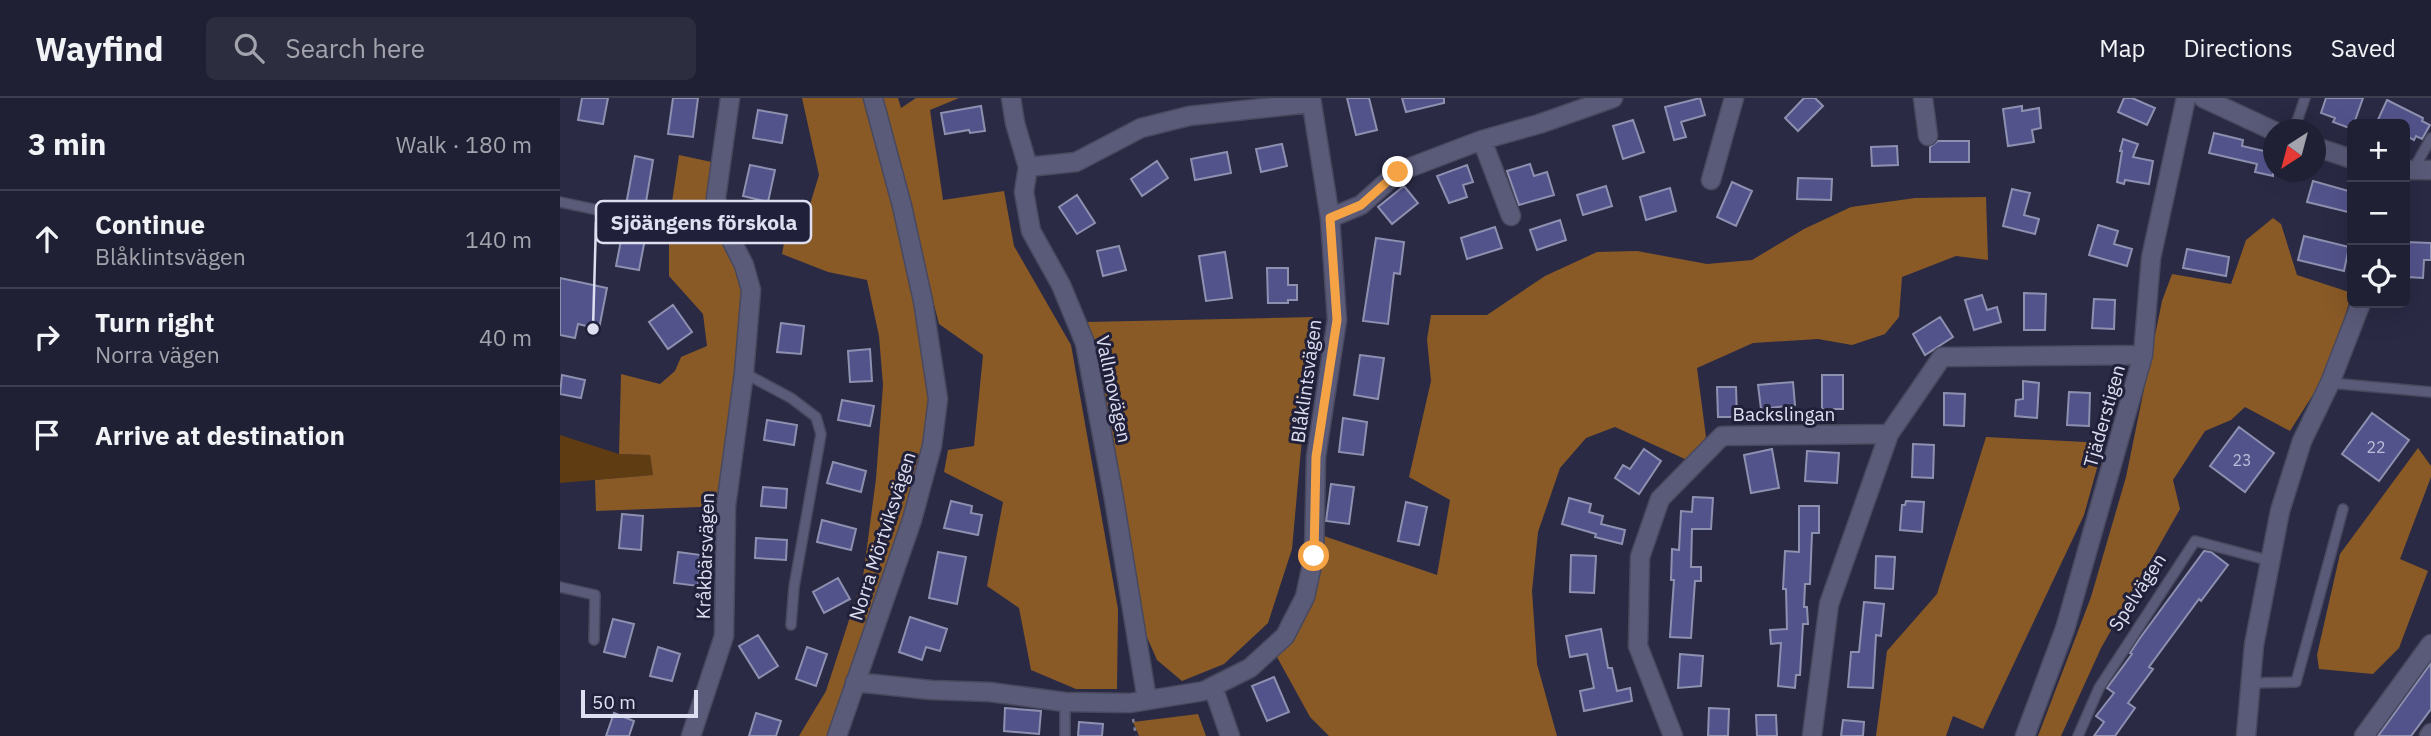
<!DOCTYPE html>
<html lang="en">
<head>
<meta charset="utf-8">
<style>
  body { margin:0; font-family:"IBM Plex Sans",sans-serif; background:#2d2d40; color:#f1f3f6 }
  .controls { position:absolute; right:21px; top:21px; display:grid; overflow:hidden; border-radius:10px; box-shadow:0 7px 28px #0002 }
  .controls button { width:63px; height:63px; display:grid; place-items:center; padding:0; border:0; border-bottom:2px solid #3d3e4f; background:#202034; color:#f1f3f6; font:35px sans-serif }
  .compass { position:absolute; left:1703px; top:21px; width:63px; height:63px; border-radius:50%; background:#202034; box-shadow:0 7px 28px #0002; rotate:216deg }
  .scale { position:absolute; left:21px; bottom:18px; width:117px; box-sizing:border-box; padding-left:7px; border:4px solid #dee0f1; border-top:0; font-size:19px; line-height:24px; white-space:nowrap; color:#dee0f1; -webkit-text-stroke:5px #20203a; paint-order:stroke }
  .stop { position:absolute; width:21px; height:21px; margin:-16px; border:5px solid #f5a345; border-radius:50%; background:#fff }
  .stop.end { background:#f5a345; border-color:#fff; box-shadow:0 2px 7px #0008 }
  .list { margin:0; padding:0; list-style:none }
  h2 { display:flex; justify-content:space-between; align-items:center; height:91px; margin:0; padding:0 28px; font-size:30px }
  h2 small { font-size:23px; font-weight:400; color:#a2a3ac }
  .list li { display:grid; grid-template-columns:46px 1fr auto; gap:21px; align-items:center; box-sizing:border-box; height:98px; padding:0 28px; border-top:2px solid #3d3e4f }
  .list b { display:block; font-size:26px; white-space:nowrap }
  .list p { margin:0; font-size:23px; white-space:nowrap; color:#a2a3ac }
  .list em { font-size:23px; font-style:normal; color:#a2a3ac }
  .icon { flex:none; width:38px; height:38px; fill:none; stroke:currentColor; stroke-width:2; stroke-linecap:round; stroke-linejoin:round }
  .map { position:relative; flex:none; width:1871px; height:638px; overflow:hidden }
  header { display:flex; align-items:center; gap:42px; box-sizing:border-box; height:98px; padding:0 35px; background:#202034; border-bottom:2px solid #3d3e4f }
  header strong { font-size:33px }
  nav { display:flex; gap:38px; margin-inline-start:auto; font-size:24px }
  .search { width:490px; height:63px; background:#2d2d40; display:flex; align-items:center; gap:18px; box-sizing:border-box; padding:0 24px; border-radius:10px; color:#a2a3ac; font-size:26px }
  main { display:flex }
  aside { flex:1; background:#202034 }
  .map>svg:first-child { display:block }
</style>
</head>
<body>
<header>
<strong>Wayfind</strong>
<div class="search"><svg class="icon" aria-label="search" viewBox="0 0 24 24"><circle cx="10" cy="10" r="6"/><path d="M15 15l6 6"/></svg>Search here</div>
<nav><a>Map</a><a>Directions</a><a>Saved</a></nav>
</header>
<main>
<aside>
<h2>3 min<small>Walk · 180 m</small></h2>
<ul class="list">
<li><svg class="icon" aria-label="ahead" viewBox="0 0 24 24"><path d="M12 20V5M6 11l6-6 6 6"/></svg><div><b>Continue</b><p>Blåklintsvägen</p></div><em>140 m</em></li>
<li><svg class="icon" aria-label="right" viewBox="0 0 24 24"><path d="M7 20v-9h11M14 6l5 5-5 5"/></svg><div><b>Turn right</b><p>Norra vägen</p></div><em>40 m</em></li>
<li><svg class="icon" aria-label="arrive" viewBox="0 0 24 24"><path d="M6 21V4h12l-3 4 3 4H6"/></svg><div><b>Arrive at destination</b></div></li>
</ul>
</aside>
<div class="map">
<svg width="1871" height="638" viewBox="0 0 1871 638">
  <rect width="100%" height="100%" fill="#2a2a45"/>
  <!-- green -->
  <path fill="#603c13" d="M0 337 59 356 90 357 93 377 0 385Z"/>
  <!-- forest -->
  <path fill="#895a26" d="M242 0H313L363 203 372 348 277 638H239L266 593 303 479 316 381 323 287 319 238 307 182 268 174 222 156 227 129 248 113 259 77Z
    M321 0H338L341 10 356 0H399L370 12 383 102 444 93 454 148 511 247 558 511 557 591H516L471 572 459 510 427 488 443 404 384 374 388 352 414 348 423 257 379 226Z
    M119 57 161 66 156 100 191 192 166 408 36 413 35 382 93 377 90 357 59 356 61 276 100 286 115 273 121 259 147 248 143 216 109 178V124Z
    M1426 99 1428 162 1396 158 1342 179 1339 219 1325 236 1292 247 1258 241 1193 245 1137 270 1146 339 1127 362 1055 329 1026 340 1000 370 978 434 972 493 977 566 997 638H769L750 619 717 559 729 541 761 437 877 477 890 402 849 379 871 283 867 241 871 217H927L985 178 1037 154 1077 153 1147 166 1192 162 1244 131 1291 109 1355 100Z
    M1713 120 1721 126 1737 177 1792 195 1768 273 1730 333 1685 309 1671 322 1645 333 1613 382 1620 411 1541 550 1501 638H1478L1531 499 1566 379 1602 203 1612 176 1671 186 1686 142Z
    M753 219 732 451 708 525 664 566 622 583 597 562 582 528 534 246 526 224Z
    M1426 339 1544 345 1524 417 1423 631 1393 618 1386 638H1316L1327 553 1377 496Z
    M1858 350 1871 368V379L1840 461 1868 473 1839 550 1813 576 1759 571 1757 557 1780 456Z
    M638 616 646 638H579L573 624Z"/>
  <!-- building -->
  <path fill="#53538c" stroke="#8e90b0" stroke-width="2" d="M22 0H48L43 26 18 22Z
    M113 0H138L133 39 108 36Z
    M787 0H809L817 32 796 37Z
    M842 0H884V5L846 14Z
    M1140 0 1145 17 1121 24 1126 39 1114 42 1105 9Z
    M1244 0H1255L1263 8 1238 33 1225 20Z
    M1564 0H1572L1595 10 1587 27 1558 14Z
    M1766 0H1803L1792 31 1773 24 1775 20 1761 15Z
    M1827 2 1863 20 1862 23 1870 27 1862 41 1856 38 1854 42 1845 37V26H1816Z
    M421 8 425 33 410 35 409 32 385 36 381 15Z
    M1462 8V13L1479 10 1481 30 1472 32 1474 44 1448 48 1443 11Z
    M198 12 227 17 222 45 193 40Z
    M1073 22 1084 54 1063 61 1053 28Z
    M1654 35 1683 42 1682 48 1713 55V78L1695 74 1697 66 1649 55Z
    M1563 41 1578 46 1573 59 1593 63 1589 86 1565 82 1564 86 1557 84 1562 53H1560Z
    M1378 43H1409V64H1370V49Z
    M722 46 727 68 701 74 696 51Z
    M1337 48 1338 67 1312 68 1311 49Z
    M667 54 671 75 635 82 631 61Z
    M75 58 93 62 85 110 66 107Z
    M597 63 608 80 582 98 571 81Z
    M970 66 974 78 987 74 994 97 959 107 947 73Z
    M190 67 215 72 208 104 183 98Z
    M907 67 913 84 903 87 907 99 889 105 877 78Z
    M1238 80 1272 81 1271 102 1237 101Z
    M1753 83 1792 94V115L1747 104Z
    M1172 84 1192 93 1176 128 1157 119Z
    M844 88 858 105 832 126 818 109Z
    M1046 88 1052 108 1023 117 1017 97Z
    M1110 90 1116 113 1086 122 1080 99Z
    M1452 91 1470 95 1464 117 1479 121 1475 136 1443 128Z
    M517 97 535 125 517 136 499 109Z
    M1000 122 1006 142 977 152 970 132Z
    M1538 127 1558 133 1554 146 1572 151 1567 168 1529 157Z
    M935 129 942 150 907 161 901 140Z
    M63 132 86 136 79 172 56 168Z
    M1744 138 1789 149 1784 173 1738 162Z
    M816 140 844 144 840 176 834 175 828 226 803 223Z
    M1846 144 1871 145V162H1864L1863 180 1847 179Z
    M559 148 566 172 543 178 537 153Z
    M1627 151 1669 159 1666 178 1623 170Z
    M665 154 672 200 646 203 639 158Z
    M707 170H728V187H737V202H728V205H708Z
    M0 180 47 190 39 231 18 226 15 240 0 237Z
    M1464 195 1486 196 1485 232H1464Z
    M1422 197 1427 212 1437 209 1441 224 1414 232 1405 202Z
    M1534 201 1555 202 1554 231 1532 230Z
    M113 207 132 234 108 251 89 224Z
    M1380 219 1393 239 1365 257 1353 236Z
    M221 225 244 228 241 256 217 254Z
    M310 251 312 283 290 284 288 253Z
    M800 257 824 260 818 301 794 297Z
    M2 277 25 282 21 300 0 296Z
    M1262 277H1283V311H1262Z
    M1463 283 1479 285 1477 320 1455 318 1456 302 1463 301Z
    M1233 284 1235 307 1201 311 1198 287Z
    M1157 289H1176L1177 319H1158Z
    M1509 294 1530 295 1529 328 1507 327Z
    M1384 295 1405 296 1404 328 1384 327Z
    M282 302 314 308 310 328 278 322Z
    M1812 315 1849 342 1819 383 1782 356Z
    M783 320 807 324 803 357 779 354Z
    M207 322 237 327 234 347 204 342Z
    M1679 329 1714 355 1685 394 1650 368Z
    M1353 346 1374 347 1373 380 1352 379Z
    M1084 351 1101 363 1079 396 1055 380 1063 367 1070 371Z
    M1212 351 1219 390 1191 395 1184 357Z
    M1247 353 1279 355 1277 385 1245 383Z
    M273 364 306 373 301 394 267 385Z
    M771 386 794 389 789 426 766 423Z
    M203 389 227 391 226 410 201 408Z
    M1133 399 1153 400 1151 431H1132L1131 469H1141V483H1135L1131 540 1110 539 1114 482H1111L1112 451 1119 452 1121 413 1132 414Z
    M1009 400 1031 406 1029 414 1043 418 1041 426 1065 432 1062 446 1035 439 1036 436 1002 426Z
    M391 403 412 408 411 415 422 417 418 437 384 430Z
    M1346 403 1364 404 1362 434 1340 432 1342 407H1345Z
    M846 404 867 409 859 447 838 443Z
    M1239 408H1259V435H1252L1250 486H1245L1244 509H1247L1248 526H1243L1240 577H1236L1235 590 1218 588 1221 545 1211 546 1210 532 1227 531 1226 491H1223L1225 453 1239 454Z
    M62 416 83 418 81 452 59 450Z
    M262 422 296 431 291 452 257 444Z
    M196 440 227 442 226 462 195 460Z
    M1644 453 1651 454 1668 467 1641 503 1639 501 1589 569 1593 571 1568 605 1575 610 1555 638H1534L1544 624 1536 618 1554 595 1547 590 1572 556 1570 555 1580 540Z
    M118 454 141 457 138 488 114 485Z
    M378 454 406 459 397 506 369 500Z
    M1011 457 1036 458 1034 495 1010 494Z
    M1316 458 1335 459 1333 491 1315 490Z
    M278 480 290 501 264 515 253 494Z
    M1304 504 1324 506 1321 538 1316 537 1313 590 1288 589 1291 554H1299Z
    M350 519 387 531 380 553 366 549 362 562 339 554Z
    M53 521 74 526 65 559 44 554Z
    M1041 531 1048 570H1052L1057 593 1070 590 1072 603 1024 613 1020 593 1034 590 1027 556 1010 559 1006 538Z
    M198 537 218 568 199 580 179 548Z
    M98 549 120 556 112 583 90 578Z
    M247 549 267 556 256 588 236 581Z
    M1120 556 1143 558 1141 588 1118 590Z
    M1871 565V611L1851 638H1818Z
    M714 579 729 614 707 623 692 588Z
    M445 610 481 613 479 636 444 633Z
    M1149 610 1169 611 1168 638H1148Z
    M54 615 74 623 69 638H46Z
    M196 615 221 623 216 638H189Z
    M1196 617H1216L1217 638H1197Z
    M1283 622 1304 624 1303 638H1281Z
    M519 624 543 626 542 638H518Z"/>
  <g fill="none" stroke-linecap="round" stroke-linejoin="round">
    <defs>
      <path id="service" d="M1734 32 1745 0
        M1853 72 1871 40
        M0 104 57 116
        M184 275 231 300 256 319 261 336 234 489 231 527
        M1770 285 1871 294
        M0 489 35 497 34 542
        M1691 585 1736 584 1783 411
        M505 604V638
        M1518 638 1539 590 1635 443 1711 463"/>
      <path id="minor" d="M451 0 455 25 468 69 464 94 471 133 501 187 525 245 554 401 587 602
        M1363 0 1368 38
        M1643 0 1714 33
        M922 42 979 26 1053 0
        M1756 49 1792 61
        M468 69 516 64 581 30 629 18 751 5
        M1845 72H1871
        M1151 82 1174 0
        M770 120 801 107 838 74 922 42 951 118
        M295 584 371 592 430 594 505 604 570 605 644 593 690 570 725 538 745 499 754 458 756 359 777 222 770 120 751 0
        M653 589 670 638
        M131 638 164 538 166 408 184 275 191 192 184 167 159 118 156 100 170 0
        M277 638 352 422 372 348 378 301 363 203 342 108 313 0
        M1113 638 1078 548 1080 459 1100 401 1162 338 1329 336
        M1252 638 1269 506 1329 336 1382 259 1583 257
        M1465 638 1505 531 1583 257 1591 160 1626 0
        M1686 638 1694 547 1720 413 1742 343 1770 285 1801 205
        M1804 638 1871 546
        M1869 638 1871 635"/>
    </defs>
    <!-- service casing -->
    <use href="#service" stroke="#48485e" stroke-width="12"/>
    <!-- minor casing -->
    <use href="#minor" stroke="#48485e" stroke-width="21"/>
    <!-- path -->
    <path stroke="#818298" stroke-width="2.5" stroke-dasharray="3.5 5" stroke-linecap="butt" d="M573 621 576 638"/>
    <!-- service -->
    <use href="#service" stroke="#5a5b79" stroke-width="9"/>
    <!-- minor -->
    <use href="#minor" stroke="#5a5b79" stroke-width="18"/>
  </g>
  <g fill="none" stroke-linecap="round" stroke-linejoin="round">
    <!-- route -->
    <path stroke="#f5a345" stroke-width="9" d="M754 458 756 359 777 222 770 120 801 107 838 74"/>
  </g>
  <g text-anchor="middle" stroke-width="6" stroke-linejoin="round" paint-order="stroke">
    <!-- number labels -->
    <g font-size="16" fill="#bbbdd8">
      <text x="1816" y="355">22</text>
      <text x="1682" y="368">23</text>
    </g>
    <!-- street labels -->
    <g font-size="19" fill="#dee0f1" stroke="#20203a">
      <text transform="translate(746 283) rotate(-82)" y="7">Blåklintsvägen</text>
      <text transform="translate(554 291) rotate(78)" y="7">Vallmovägen</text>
      <text x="1224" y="323">Backslingan</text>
      <text transform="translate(1544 318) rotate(-74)" y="7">Tjäderstigen</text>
      <text transform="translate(322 438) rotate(-72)" y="7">Norra Mörtviksvägen</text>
      <text transform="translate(145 458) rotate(-88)" y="7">Kråkbärsvägen</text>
      <text transform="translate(1577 494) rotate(-57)" y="7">Spelvägen</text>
    </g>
  </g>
  <!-- callouts -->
  <path fill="none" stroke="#dee0f1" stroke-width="2.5" d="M33 231L36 124"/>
  <circle fill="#dee0f1" stroke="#20203a" stroke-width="2.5" cx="33" cy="231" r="7"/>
  <rect fill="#20203a" stroke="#dee0f1" stroke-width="2.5" x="36" y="103" width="215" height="42" rx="7"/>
  <g font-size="21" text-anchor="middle" font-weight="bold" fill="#dee0f1">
    <text x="144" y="132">Sjöängens förskola</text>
  </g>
</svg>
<div class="controls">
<button>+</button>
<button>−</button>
<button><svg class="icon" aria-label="locate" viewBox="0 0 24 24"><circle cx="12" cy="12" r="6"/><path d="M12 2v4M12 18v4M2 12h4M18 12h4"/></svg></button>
</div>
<svg class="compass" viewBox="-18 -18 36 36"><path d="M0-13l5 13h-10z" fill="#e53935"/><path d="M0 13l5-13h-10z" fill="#a2a3ac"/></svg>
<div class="scale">50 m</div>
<div class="stop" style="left:754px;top:458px"></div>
<div class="stop end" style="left:838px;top:74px"></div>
</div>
</main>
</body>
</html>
